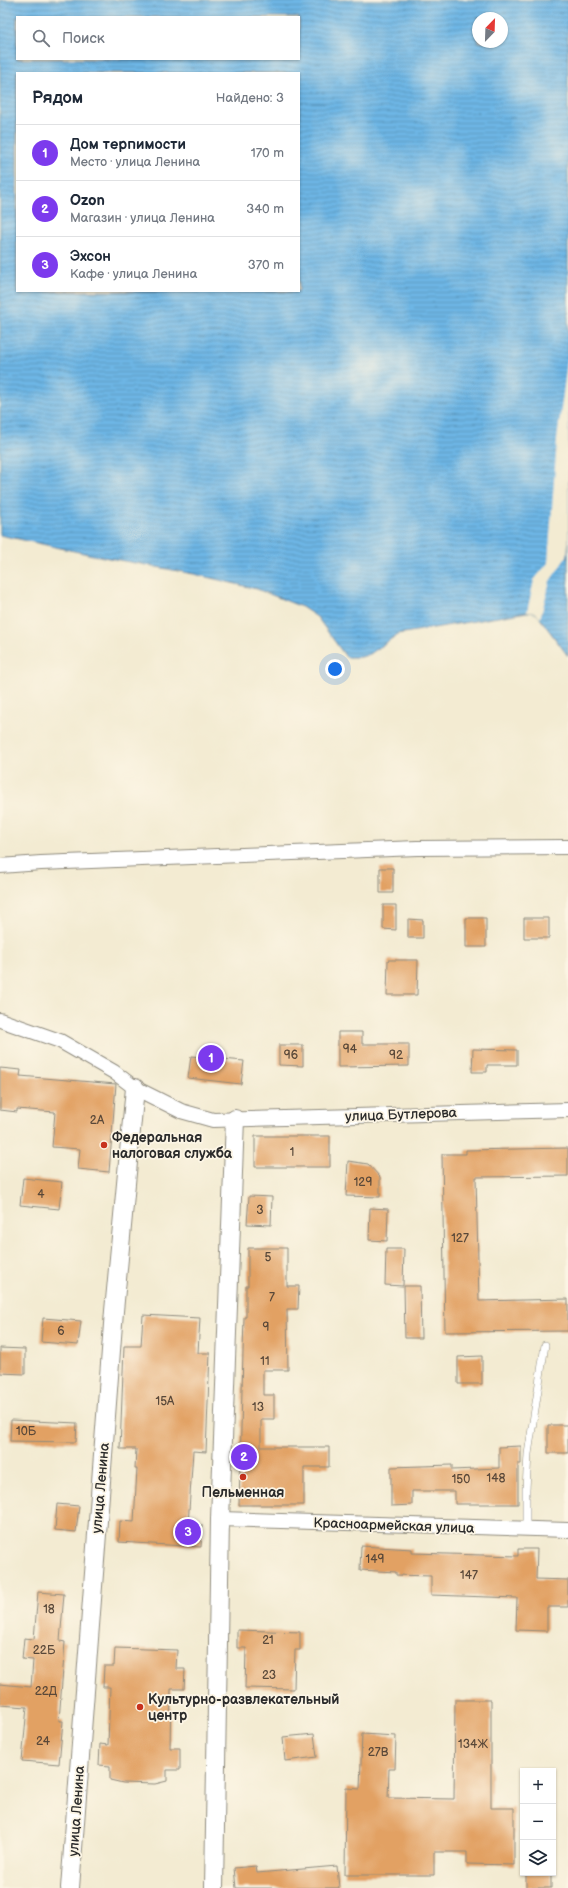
<!DOCTYPE html>
<html lang="ru">
<head>
<meta charset="utf-8">
<style>
  body { margin:0; font-family:"Balsamiq Sans",sans-serif; background:#f2f2f3; color:#1f2937 }
  .controls { position:absolute; right:12px; bottom:12px; display:grid; overflow:hidden; border-radius:0px; box-shadow:0 1px 3px #0004 }
  .controls button { width:36px; height:36px; display:grid; place-items:center; padding:0; border:0; border-bottom:1px solid #e0e1e3; background:#fff; color:#1f2937; font:20px sans-serif }
  .compass { position:absolute; left:472px; top:12px; width:36px; height:36px; border-radius:50%; background:#fff; box-shadow:0 1px 3px #0004; rotate:23deg }
  .you { position:absolute; left:335px; top:669px; width:14px; height:14px; margin:-10px; border:3px solid #fff; border-radius:50%; background:#1a73e8; box-shadow:0 0 0 6px #1a73e833 }
  .badge { display:grid; place-items:center; width:26px; height:26px; border-radius:50%; background:#7c3aed; color:#fff; font-size:13px; font-weight:700 }
  .pin { position:absolute; translate:-50% -50%; border:2px solid #fff; box-shadow:0 1px 4px #0006 }
  .list { margin:0; padding:0; list-style:none }
  h2 { display:flex; justify-content:space-between; align-items:center; height:52px; margin:0; padding:0 16px; font-size:17px }
  h2 small { font-size:13px; font-weight:400; color:#747a83 }
  .list li { display:grid; grid-template-columns:26px 1fr auto; gap:12px; align-items:center; box-sizing:border-box; height:56px; padding:0 16px; border-top:1px solid #e0e1e3 }
  .list b { display:block; font-size:15px; white-space:nowrap }
  .list p { margin:0; font-size:13px; white-space:nowrap; color:#747a83 }
  .list em { font-size:13px; font-style:normal; color:#747a83 }
  .icon { flex:none; width:22px; height:22px; fill:none; stroke:currentColor; stroke-width:2; stroke-linecap:round; stroke-linejoin:round }
  .map { position:relative; flex:none; width:568px; height:1888px; overflow:hidden }
  .search { position:absolute; background:#fff; box-shadow:0 1px 3px #0004; left:16px; top:16px; width:284px; height:44px; display:flex; align-items:center; gap:10px; box-sizing:border-box; padding:0 14px; border-radius:0px; color:#747a83; font-size:15px }
  .panel { position:absolute; background:#fff; box-shadow:0 1px 3px #0004; left:16px; top:72px; width:284px; height:220px; border-radius:0px }
  .map>svg:first-child { display:block }
</style>
</head>
<body>
<div class="map">
<svg width="568" height="1888" viewBox="0 0 568 1888">
  <defs>
    <pattern id="water-rules" width="6" height="5" patternUnits="userSpaceOnUse"><rect width="6" height="5" fill="#6db6e5"/><path d="M0 2.5h6" fill="none" stroke="#5a94ba"/></pattern>
  </defs>
  <rect width="100%" height="100%" fill="#fcf5e5"/>
  <filter id="ink" filterUnits="userSpaceOnUse"><feTurbulence type="fractalNoise" baseFrequency=".025" numOctaves="2"/><feDisplacementMap in="SourceGraphic" scale="8" xChannelSelector="R" yChannelSelector="G"/><feConvolveMatrix kernelMatrix="1 2 1 2 8 2 1 2 1" color-interpolation-filters="sRGB"/></filter>
  <filter id="wash" filterUnits="userSpaceOnUse"><feTurbulence type="fractalNoise" baseFrequency=".012" numOctaves="4" result="noise"/><feDisplacementMap in="SourceGraphic" scale="16" xChannelSelector="R" yChannelSelector="G"/><feGaussianBlur stdDeviation="0.9" result="paint"/><feColorMatrix in="noise" values="0 0 0 0 0 0 0 0 0 0 0 0 0 0 0 0 0 1.4 0 .05"/><feComposite in="paint" operator="in"/></filter>
  <g filter="url(#wash)">
    <rect width="100%" height="100%" fill="#f3ebd2"/>
    <!-- water -->
    <path fill="url(#water-rules)" stroke="#4c7088" fill-rule="evenodd" d="M0 0H568V656L536 613 527 612 398 634 370 654 361 657H346L317 617 302 607 257 589 194 574 93 555 0 535ZM17 17H299V59H17ZM478 18H502V42H478ZM17 73H299V291H17Z"/>
    <!-- pier -->
    <path fill="#f3ebd2" d="M568 355V543L567 556 550 581 540 619 536 613 527 612 534 580 548 563 557 440Z"/>
    <g id="blocks">
      <!-- building -->
      <path fill="#e2a164" d="M380 868H393V893H380Z
        M383 905H396V930L383 929Z
        M466 918H486V947H466Z
        M524 918H549V938H524Z
        M408 919 423 920V938H408Z
        M388 960H418L417 995H387Z
        M338 1032H362V1044H409V1066L338 1067Z
        M279 1045H303V1066L279 1065Z
        M473 1049 517 1050V1065H487V1072H472Z
        M191 1056 244 1061 241 1084 188 1078Z
        M0 1068 21 1070 20 1076 116 1084 109 1172 78 1169 80 1149 52 1147 55 1112 17 1109V1112L0 1110Z
        M255 1136H330V1167H255Z
        M568 1148V1176L476 1177 479 1301 568 1299V1331L445 1332 442 1154H466V1150Z
        M348 1161 368 1164 380 1177V1197L346 1196Z
        M23 1178 62 1182 59 1209 20 1205Z
        M249 1196 272 1197 271 1225 247 1224Z
        M370 1208 388 1209 387 1241 369 1240Z
        M248 1248H287V1286H299L298 1309H287L288 1370H263V1395H274V1419H261V1447H329V1467H304V1505H239L243 1352 244 1317H246V1286H248Z
        M386 1249H404L403 1286 385 1285Z
        M404 1286H420L421 1338H405Z
        M143 1315 200 1318 198 1353H210L206 1452 193 1451 188 1525H202L201 1547 119 1542 120 1521 134 1522 137 1469H135L136 1449H120L124 1346H141Z
        M43 1318 81 1321 78 1345 41 1342Z
        M0 1348 25 1349V1374L0 1373Z
        M482 1356V1384H458V1357Z
        M11 1420 77 1423 76 1442 10 1441Z
        M548 1425H568V1453H548Z
        M521 1446V1464H518V1504H455V1491H412V1505L391 1506V1467L452 1465V1470L499 1468V1447Z
        M57 1504 79 1506 76 1532 55 1530Z
        M361 1546 412 1549V1553L518 1556V1549H537L536 1579 568 1580V1607H547V1631L516 1630 517 1598 431 1595V1576L396 1575V1572L360 1570Z
        M38 1592 64 1594 60 1641 65 1642 59 1721H63L59 1764 22 1761 27 1707 0 1705V1684L31 1687 33 1660 22 1659 24 1638 34 1639Z
        M237 1630 300 1632V1650H295L294 1689 245 1688 246 1648H237Z
        M115 1648 177 1650 176 1669H185L184 1689H171L170 1748H180V1770H167V1781L155 1784 123 1783 110 1780V1766L99 1765 100 1744 108 1745 110 1687H103L104 1666H114Z
        M455 1700H491V1808H514V1865L467 1864V1852H434V1875H345L346 1788 360 1789 362 1734 396 1736 395 1769H389L388 1798 454 1799Z
        M314 1734 317 1757 285 1761 283 1737Z
        M256 1866 257 1873 337 1866 339 1888H236L234 1868Z
        M526 1873H551V1888H526Z"/>
    </g>
  </g>
  <g filter="url(#ink)">
    <use href="#blocks" fill-opacity="0" stroke="#8f8b7e" stroke-width="1"/>
    <g fill="none" stroke-linecap="round" stroke-linejoin="round">
      <defs>
        <path id="service" d="M526 1529V1489L528 1454 545 1345"/>
        <path id="minor" d="M0 866 41 863 417 848 568 847
          M0 1020 60 1041 114 1072 135 1088 181 1111 213 1120 568 1110
          M220 1519 568 1530"/>
        <path id="tertiary" d="M70 1888 114 1311 135 1088
          M214 1888 220 1519 235 1119"/>
      </defs>
      <!-- service casing -->
      <use href="#service" stroke="#8f8b7e" stroke-width="8"/>
      <!-- minor casing -->
      <use href="#minor" stroke="#8f8b7e" stroke-width="16"/>
      <!-- tertiary casing -->
      <use href="#tertiary" stroke="#8f8b7e" stroke-width="20"/>
      <!-- service -->
      <use href="#service" stroke="#fff" stroke-width="7"/>
      <!-- minor -->
      <use href="#minor" stroke="#fff" stroke-width="14"/>
      <!-- tertiary -->
      <use href="#tertiary" stroke="#fff" stroke-width="18"/>
    </g>
  </g>
  <!-- markers -->
  <g fill="#c8321e" stroke="#fcf5e5" stroke-width="1.5">
    <circle cx="104" cy="1145" r="4"/>
    <circle cx="243" cy="1477" r="4"/>
    <circle cx="140" cy="1707" r="4"/>
  </g>
  <g text-anchor="middle" stroke-width="3.5" stroke-linejoin="round" paint-order="stroke">
    <!-- number labels -->
    <g font-size="12" fill="#594839">
      <text x="350" y="1053">94</text>
      <text x="291" y="1059">96</text>
      <text x="396" y="1059">92</text>
      <text x="97" y="1124">2А</text>
      <text x="292" y="1156">1</text>
      <text x="363" y="1186">129</text>
      <text x="41" y="1198">4</text>
      <text x="260" y="1214">3</text>
      <text x="460" y="1242">127</text>
      <text x="268" y="1261">5</text>
      <text x="272" y="1301">7</text>
      <text x="266" y="1331">9</text>
      <text x="61" y="1335">6</text>
      <text x="265" y="1365">11</text>
      <text x="165" y="1405">15А</text>
      <text x="258" y="1411">13</text>
      <text x="26" y="1435">10Б</text>
      <text x="496" y="1482">148</text>
      <text x="461" y="1483">150</text>
      <text x="375" y="1563">149</text>
      <text x="469" y="1579">147</text>
      <text x="49" y="1613">18</text>
      <text x="268" y="1644">21</text>
      <text x="44" y="1654">22Б</text>
      <text x="269" y="1679">23</text>
      <text x="46" y="1695">22Д</text>
      <text x="43" y="1745">24</text>
      <text x="473" y="1748">134Ж</text>
      <text x="378" y="1756">27В</text>
    </g>
    <!-- street labels -->
    <g font-size="14" fill="#2b2b2b" stroke="#fcf5e5">
      <text transform="translate(401 1114) rotate(-2)" y="5">улица Бутлерова</text>
      <text transform="translate(100 1488) rotate(-85)" y="5">улица Ленина</text>
      <text transform="translate(394 1525) rotate(2)" y="5">Красноармейская улица</text>
      <text transform="translate(76 1811) rotate(-86)" y="5">улица Ленина</text>
    </g>
    <!-- poi labels -->
    <g font-size="14" font-weight="bold" fill="#2b2b2b" stroke="#fcf5e5" text-anchor="start">
      <text x="112" y="1142">Федеральная<tspan x="112" dy="16">налоговая служба</tspan></text>
      <text x="243" y="1497" text-anchor="middle">Пельменная</text>
      <text x="148" y="1704">Культурно-развлекательный<tspan x="148" dy="16">центр</tspan></text>
    </g>
  </g>
</svg>
<div class="controls">
<button>+</button>
<button>−</button>
<button><svg class="icon" aria-label="layers" viewBox="0 0 24 24"><path d="M12 4l9 5-9 5-9-5zM3 14l9 5 9-5"/></svg></button>
</div>
<svg class="compass" viewBox="-18 -18 36 36"><path d="M0-13l5 13h-10z" fill="#e53935"/><path d="M0 13l5-13h-10z" fill="#747a83"/></svg>
<div class="you"></div>
<div class="pin badge" style="left:211px;top:1058px">1</div>
<div class="pin badge" style="left:244px;top:1457px">2</div>
<div class="pin badge" style="left:188px;top:1532px">3</div>
<div class="search"><svg class="icon" aria-label="search" viewBox="0 0 24 24"><circle cx="10" cy="10" r="6"/><path d="M15 15l6 6"/></svg>Поиск</div>
<section class="panel">
<h2>Рядом<small>Найдено: 3</small></h2>
<ul class="list">
<li><span class="badge">1</span><div><b>Дом терпимости</b><p>Место · улица Ленина</p></div><em>170 m</em></li>
<li><span class="badge">2</span><div><b>Ozon</b><p>Магазин · улица Ленина</p></div><em>340 m</em></li>
<li><span class="badge">3</span><div><b>Эхсон</b><p>Кафе · улица Ленина</p></div><em>370 m</em></li>
</ul>
</section>
</div>
</body>
</html>
